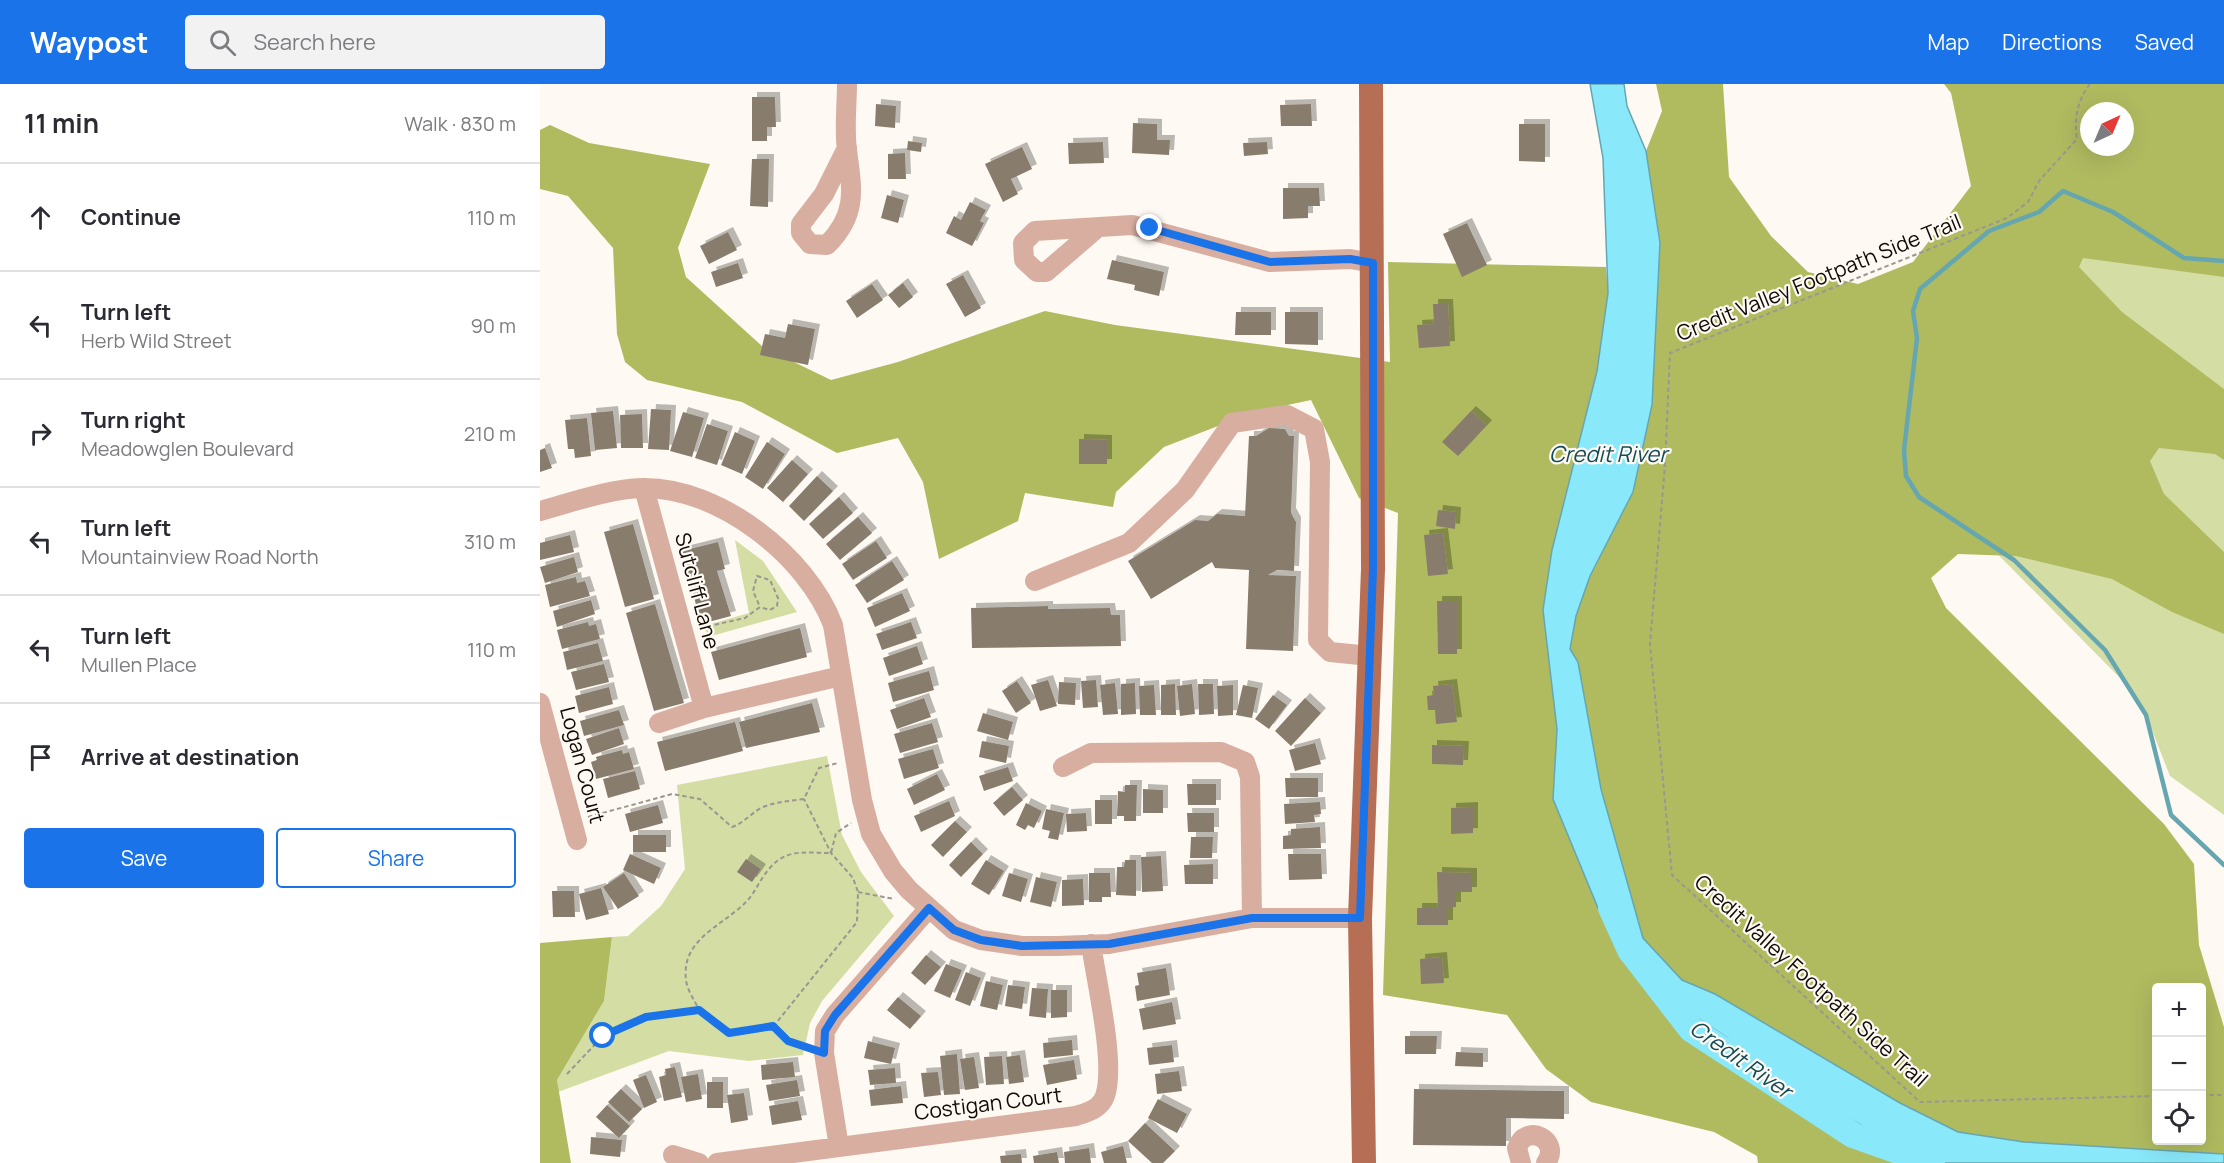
<!DOCTYPE html>
<html lang="en">
<head>
<meta charset="utf-8">
<style>
  body { margin:0; font-family:Manrope,sans-serif; background:#f2f2f3; color:#2b2b33 }
  .controls { position:absolute; right:18px; bottom:18px; display:grid; overflow:hidden; border-radius:6px; box-shadow:0 6px 24px #0002 }
  .controls button { width:54px; height:54px; display:grid; place-items:center; padding:0; border:0; border-bottom:2px solid #e1e1e2; background:#fff; color:#2b2b33; font:30px sans-serif }
  .compass { position:absolute; left:1540px; top:18px; width:54px; height:54px; border-radius:50%; background:#fff; box-shadow:0 6px 24px #0002; rotate:44deg }
  .stop { position:absolute; width:18px; height:18px; margin:-14px; border:4px solid #1a73e8; border-radius:50%; background:#fff }
  .stop.end { background:#1a73e8; border-color:#fff; box-shadow:0 2px 6px #0008 }
  .list { margin:0; padding:0; list-style:none }
  h2 { display:flex; justify-content:space-between; align-items:center; height:78px; margin:0; padding:0 24px; font-size:26px }
  h2 small { font-size:20px; font-weight:400; color:#7c7c81 }
  .list li { display:grid; grid-template-columns:39px 1fr auto; gap:18px; align-items:center; box-sizing:border-box; height:108px; padding:0 24px; border-top:2px solid #e1e1e2 }
  .list b { display:block; font-size:22px; white-space:nowrap }
  .list p { margin:0; font-size:20px; white-space:nowrap; color:#7c7c81 }
  .list em { font-size:20px; font-style:normal; color:#7c7c81 }
  .actions { display:flex; gap:12px; padding:18px 24px }
  .actions a { flex:1; padding:14px 0; border:2px solid #1a73e8; border-radius:6px; text-align:center; font-size:21px; color:#1a73e8 }
  .actions .main { background:#1a73e8; color:#fff }
  .icon { flex:none; width:33px; height:33px; fill:none; stroke:currentColor; stroke-width:2; stroke-linecap:round; stroke-linejoin:round }
  .map { position:relative; flex:none; width:1684px; height:1079px; overflow:hidden }
  header { display:flex; align-items:center; gap:36px; box-sizing:border-box; height:84px; padding:0 30px; background:#1a73e8; color:#fff }
  header strong { font-size:28px }
  nav { display:flex; gap:33px; margin-inline-start:auto; font-size:21px }
  .search { width:420px; height:54px; background:#f2f2f3; display:flex; align-items:center; gap:15px; box-sizing:border-box; padding:0 21px; border-radius:6px; color:#7c7c81; font-size:22px }
  main { display:flex }
  aside { flex:1; background:#fff }
  .map>svg:first-child { display:block }
</style>
</head>
<body>
<header>
<strong>Waypost</strong>
<div class="search"><svg class="icon" aria-label="search" viewBox="0 0 24 24"><circle cx="10" cy="10" r="6"/><path d="M15 15l6 6"/></svg>Search here</div>
<nav><a>Map</a><a>Directions</a><a>Saved</a></nav>
</header>
<main>
<aside>
<h2>11 min<small>Walk · 830 m</small></h2>
<ul class="list">
<li><svg class="icon" aria-label="ahead" viewBox="0 0 24 24"><path d="M12 20V5M6 11l6-6 6 6"/></svg><div><b>Continue</b></div><em>110 m</em></li>
<li><svg class="icon" aria-label="left" viewBox="0 0 24 24"><path d="M17 20v-9H6M10 6l-5 5 5 5"/></svg><div><b>Turn left</b><p>Herb Wild Street</p></div><em>90 m</em></li>
<li><svg class="icon" aria-label="right" viewBox="0 0 24 24"><path d="M7 20v-9h11M14 6l5 5-5 5"/></svg><div><b>Turn right</b><p>Meadowglen Boulevard</p></div><em>210 m</em></li>
<li><svg class="icon" aria-label="left" viewBox="0 0 24 24"><path d="M17 20v-9H6M10 6l-5 5 5 5"/></svg><div><b>Turn left</b><p>Mountainview Road North</p></div><em>310 m</em></li>
<li><svg class="icon" aria-label="left" viewBox="0 0 24 24"><path d="M17 20v-9H6M10 6l-5 5 5 5"/></svg><div><b>Turn left</b><p>Mullen Place</p></div><em>110 m</em></li>
<li><svg class="icon" aria-label="arrive" viewBox="0 0 24 24"><path d="M6 21V4h12l-3 4 3 4H6"/></svg><div><b>Arrive at destination</b></div></li>
</ul>
<div class="actions"><a class="main">Save</a><a>Share</a></div>
</aside>
<div class="map">
<svg width="1684" height="1079" viewBox="0 0 1684 1079">
  <defs>
    <filter id="shadow"><feDropShadow dx="5" dy="-5" stdDeviation="0" flood-color="#0004"/></filter>
  </defs>
  <rect width="100%" height="100%" fill="#fef9f2"/>
  <!-- green -->
  <path fill="#d4dda4" d="M1684 59V731L1630 692 1610 641 1581 595 1423 435 1511 78Z
    M195 456 223 477 257 528 168 553 164 542 209 529Z
    M287 672 302 751 321 788 354 832 282 917 270 939 263 971 209 977 129 967 18 1008 17 996 64 917 72 853 88 852 121 822 145 785 137 701Z"/>
  <!-- forest -->
  <path fill="#b0bb60" fill-rule="evenodd" d="M1116 0H1183L1189 93 1231 152 1268 188 1318 200 1373 178 1431 102 1411 9 1404 0H1684V193L1543 174 1539 183 1582 228 1684 305V376L1675 370 1619 364 1610 377 1624 410 1684 468V550L1632 528 1572 495 1476 472 1418 470 1391 494 1406 524 1624 740 1654 780 1659 861 1684 943V1070L1484 1058 1418 1048 1360 1019 1175 910 1142 896 1103 854 1061 705 1038 578 1030 565 1036 532 1050 492 1093 408 1112 321 1120 159 1106 67 1122 27ZM1549 27H1585V63H1549ZM1616 904H1662V1056H1616Z
    M10 41 49 59 170 80 138 164 146 193 223 263 291 296 358 278 505 227 575 241 850 278 848 178 1066 183 1068 209 1057 287 1012 466 1003 526 1017 645 1013 715 1151 930 1337 1048 1391 1079H1218L1217 1072 1174 1048 1051 1018 1006 985 967 931 843 911 858 429 819 414 771 316 714 328 624 363 576 408 573 423 485 409 478 437 399 475 383 398 358 354 297 369 202 318 107 296 85 278 77 250 73 164 28 112 0 105V46Z
    M72 853 64 917 17 996 31 1079H0V859Z"/>
  <!-- water -->
  <path fill="#89e8fa" stroke="#65a6b1" stroke-width="1.5" d="M1050 0H1084L1087 22 1106 67 1120 159 1112 321 1093 408 1050 492 1036 532 1030 565 1038 578 1061 705 1103 854 1142 896 1175 910 1360 1019 1418 1048 1484 1058 1684 1070V1079H1391L1233 993 1185 952 1151 930 1058 824 1013 715 1017 645 1003 526 1012 466 1057 287 1068 209 1063 74Z"/>
  <g fill="none" stroke-linecap="round" stroke-linejoin="round">
    <!-- stream -->
    <path stroke="#65a6b1" stroke-width="4.5" d="M1684 177 1644 174 1573 128 1523 107 1499 128 1449 147 1380 205 1373 227 1377 254 1364 366 1366 392 1379 413 1474 476 1565 566 1606 631 1631 731 1684 781"/>
    <!-- river -->
    <path stroke="#89e8fa" stroke-width="26" d="M1071 824 1090 866 1151 945 1313 1051 1392 1079"/>
  </g>
  <!-- building -->
  <path fill="#887c6d" filter="url(#shadow)" d="M212 13H235L236 43H227V57H212Z
    M336 20 356 22 355 44 335 42Z
    M771 20 772 42H741L740 21Z
    M593 39 617 40V56H630L629 71 592 69Z
    M979 40H1005V78L979 77Z
    M368 57 382 59 381 68 367 66Z
    M563 58 564 79 529 80 528 59Z
    M727 58 728 70 704 72 703 59Z
    M482 63 492 85 471 95 478 110 463 118 445 80Z
    M365 69 366 95H348V70Z
    M212 75H229L228 123 210 122Z
    M743 104H779L780 122H768V134L743 135Z
    M347 111 364 116 358 139 341 134Z
    M430 118 446 126 440 137 444 139 432 162 406 149 414 132 421 136Z
    M927 139 947 181 922 193 903 150Z
    M188 148 197 166 169 180 160 162Z
    M572 176 624 188 619 212 594 206 595 201 567 195Z
    M198 179 203 194 176 203 171 188Z
    M423 191 441 224 425 233 406 200Z
    M363 199 373 213 359 224 348 211Z
    M332 200 343 216 317 234 306 217Z
    M893 220H908L910 262 879 264 877 241 894 240Z
    M696 228H731V251H695Z
    M745 228H778V261L745 260Z
    M248 240 275 245 268 281 220 271 225 250 245 254Z
    M111 325 131 326 129 366 108 365Z
    M73 327 77 364 55 366 51 329Z
    M931 327 947 341 918 372 902 358Z
    M143 328 164 334 152 373 130 367Z
    M102 330 103 364H81L80 331Z
    M47 334 51 372 35 374 34 365H28L25 336Z
    M167 340 188 347 177 381 155 374Z
    M729 344 745 345 749 352H754L751 429 756 438 754 487 737 486 728 491 756 492 753 567 706 565 709 486 675 484 672 478 611 515 588 477 655 436 668 437 677 430 705 432 709 352H716Z
    M195 348 215 357 202 390 181 381Z
    M539 355 567 356V380H539Z
    M227 358 245 370 223 405 205 393Z
    M5 364 12 384 0 388V366Z
    M252 376 268 390 243 418 227 404Z
    M277 392 293 407 264 437 249 422Z
    M299 413 313 429 283 455 269 440Z
    M898 426 916 428 915 445 896 442Z
    M318 433 332 449 300 476 286 460Z
    M93 440 114 515 85 523 64 448Z
    M903 449 908 490 888 492 884 451Z
    M30 451 34 468 0 476V459Z
    M336 457 347 474 313 496 302 480Z
    M178 458 185 485 177 487 191 532 161 540 142 467Z
    M34 473 38 488 5 499 0 483Z
    M352 477 364 496 327 519 315 501Z
    M36 493 37 499 45 497 50 512 10 523 5 501Z
    M362 509 370 527 335 543 327 524Z
    M51 516 55 530 17 543 13 527Z
    M897 517H917V570H898Z
    M115 520 144 619 114 627 86 529Z
    M508 522V525L570 524 571 531H580L581 562 432 564 431 524Z
    M48 538 49 542 56 540 60 555 22 565 17 546Z
    M371 538 377 554 342 566 336 550Z
    M260 544 267 573 179 596 171 568Z
    M58 559 63 577 27 586 23 568Z
    M377 562 383 580 349 592 343 574Z
    M64 580 69 598 36 606 31 588Z
    M389 587 394 606 353 618 348 599Z
    M508 596 517 622 500 627 491 601Z
    M556 596 558 623 543 624 541 597Z
    M477 597 491 619 476 629 462 607Z
    M519 598 536 599 535 621 518 620Z
    M575 599 578 630 563 631 560 601Z
    M595 599 596 630 581 631V600Z
    M635 600 636 631H621V601Z
    M652 600 655 630 640 632 637 602Z
    M658 600H673L674 630 659 631Z
    M912 600 917 638 896 640 895 626H888L887 612 894 611 893 602Z
    M614 601 616 631H600L599 602Z
    M693 601V631L678 632 677 602Z
    M703 601 718 604 712 634 696 631Z
    M69 603 73 620 39 629 35 612Z
    M733 611 747 621 729 645 715 635Z
    M384 614 391 633 357 645 350 626Z
    M765 614 781 629 751 662 735 647Z
    M272 619 280 648 206 664 199 638Z
    M79 626 84 641 44 652 40 637Z
    M443 629 473 638 468 656 437 647Z
    M195 638 203 667 125 687 117 658Z
    M392 639 398 658 360 669 354 650Z
    M79 644 84 660 52 671 46 655Z
    M442 657 469 662 466 679 439 673Z
    M775 659 781 680 755 687 749 666Z
    M892 661 924 662 923 681 892 680Z
    M393 665 399 684 364 695 358 675Z
    M82 666 83 670 89 668 94 685 56 695 51 678 57 676 56 673Z
    M468 683 473 697 444 707 439 692Z
    M95 687 100 705 68 714 63 695Z
    M397 690 405 706 374 721 367 705Z
    M745 694H778V713H746Z
    M647 700H676V721H648Z
    M585 701H597L596 737H584V732H577L578 707 585 708Z
    M472 703 483 716 464 732 453 719Z
    M603 705 623 706V729H603Z
    M555 716H572V740H555Z
    M409 717 415 732 381 748 374 732Z
    M780 718 781 730 774 731 775 738 745 740 744 720Z
    M486 719 502 727 494 744 488 741 485 746 476 741Z
    M118 721 123 739 90 748 85 730Z
    M933 723V749L911 750V724Z
    M506 725 524 729 518 756 508 754 510 747 502 745Z
    M546 729 547 747 527 748 526 730Z
    M647 729H674V748H648Z
    M415 737 427 748 403 773 391 761Z
    M780 743 781 764 743 765V752L751 751V745Z
    M93 751H126V768H93Z
    M651 753H673L672 774H650Z
    M431 758 443 770 421 793 409 781Z
    M90 770 121 784 114 800 83 786Z
    M748 770H781L782 795 749 796Z
    M621 772 623 807 602 808 601 773Z
    M206 775 221 785 212 798 197 788Z
    M446 776 464 787 449 811 431 800Z
    M585 776H596V812L576 811 577 783H584Z
    M673 780V800H645L644 781Z
    M897 788 932 789V808H916V823H908V841H877V824H898Z
    M84 789 99 812 78 825 63 803Z
    M469 789 488 795 481 818 462 812Z
    M549 789H570L571 813H562V818H549Z
    M496 793 517 798 511 823 490 818Z
    M543 795 544 821 522 822V796Z
    M61 804 69 830 46 836 39 810Z
    M12 807H34L35 833H13Z
    M386 871 401 883 385 901 371 889Z
    M902 873 904 899 881 900 880 875Z
    M406 880 422 886 410 914 394 907Z
    M626 884 630 911 597 917 595 902 599 901 597 889Z
    M426 888 441 894 430 922 415 916Z
    M446 897 463 901 457 926 440 922Z
    M468 901 485 903 482 925 465 922Z
    M492 904 508 905 506 934 489 932Z
    M511 906H527V933L511 934Z
    M358 913 381 932 370 945 347 926Z
    M632 918 636 940 603 946 599 925Z
    M865 952H897L896 970H865Z
    M532 956 533 971 504 974 503 959Z
    M328 957 355 964 351 980 324 974Z
    M632 961 634 978 609 981 607 964Z
    M916 968 943 969V983L915 982Z
    M417 970 420 1010 404 1011 400 972Z
    M480 971 484 998 469 1000 466 973Z
    M462 972 464 1000 446 1001 444 973Z
    M434 973 439 1004 425 1006 420 975Z
    M534 976 537 995 507 1001 503 981Z
    M253 978 255 993 222 996 221 981Z
    M135 983 142 1013 124 1017 119 993 126 991 125 985Z
    M355 984 356 999 330 1001 328 986Z
    M639 987 642 1007 617 1010 615 990Z
    M398 988 401 1011 384 1013 381 989Z
    M158 990 162 1015 146 1018 141 993Z
    M106 991 117 1018 104 1024 93 996Z
    M257 996 260 1012 229 1017 226 1001Z
    M167 998H183V1024H167Z
    M361 1002 363 1019 331 1022 329 1006Z
    M81 1005 102 1025 89 1038 68 1018Z
    M874 1005 1024 1007V1035L966 1034V1062L873 1061Z
    M204 1009 208 1036 191 1039 187 1011Z
    M618 1015 647 1030 637 1049 608 1034Z
    M258 1017 262 1036 232 1041 229 1022Z
    M67 1021 90 1042 79 1054 56 1033Z
    M605 1039 635 1067 623 1079H612L588 1057Z
    M51 1053 82 1056 80 1073 50 1070Z
    M583 1062 587 1079H564L561 1068Z
    M549 1064 551 1079H525L524 1068Z
    M517 1068 519 1079H494L493 1072Z
    M481 1070 482 1079H461L460 1072Z"/>
  <g fill="none" stroke-linecap="round" stroke-linejoin="round">
    <!-- path -->
    <path stroke="#9b9690" stroke-width="2" stroke-dasharray="4.5 3" stroke-linecap="butt" d="M1550 0C1537 17 1534 34 1537 55L1499 97 1488 118 1467 134 1130 269 1125 381 1110 560 1132 791 1380 1018 1616 1012
      M160 544 205 534 220 523 213 507 217 492 230 496 238 514 237 522 230 526 220 523
      M48 733 132 710 160 715 192 743C204 739 210 730 221 724 234 718 249 717 264 715L279 684 298 679
      M318 808 354 815
      M159 926 189 949 233 943 317 838 318 808 313 794 291 769 264 715
      M233 943 248 957 268 964
      M27 990 63 952 106 933 159 926C155 917 147 906 146 896 141 856 180 843 204 820 212 813 217 802 223 793 243 763 260 769 291 769L296 749 311 739
      M1662 1011H1684"/>
    <!-- minor -->
    <path stroke="#d8aea1" stroke-width="20" d="M307 64 284 110 261 140V149L270 160 287 161C318 130 312 105 307 66 304 44 307 21 307 0
      M556 145 506 188H497L484 176 483 159 495 147 592 141 730 178 810 175 833 179
      M104 404 164 624
      M0 427C33 418 68 405 103 404 179 403 267 472 293 541L322 716 331 750 353 787 369 806 414 846 441 856 482 862H518L569 860 712 834H820
      M495 497 589 459 645 406 692 339 747 331 774 345 780 378 778 556 790 568 830 572
      M0 619 37 756
      M119 639 164 624 301 592
      M523 683 551 669 681 668 705 678 710 693 712 834
      M299 1063 284 969 285 947 295 931 389 824
      M133 1071 159 1079
      M177 1079 536 1032C548 1028 560 1025 565 1012 576 980 556 896 551 860
      M981 1079 977 1064C986 1038 1022 1056 1006 1079"/>
    <!-- major -->
    <path stroke="#b66e55" stroke-width="24" d="M824 1079 820 834 833 485 831 0"/>
  </g>
  <g fill="none" stroke-linecap="round" stroke-linejoin="round">
    <!-- route -->
    <path stroke="#1a73e8" stroke-width="8" d="M63 952 106 933 159 926 189 949 233 942 248 957 284 969 285 947 295 931 389 824 414 846 441 856 482 862 569 860 712 834H820L833 485V179L810 175 730 178 610 144"/>
  </g>
  <g text-anchor="middle" stroke-width="4.5" stroke-linejoin="round" paint-order="stroke">
    <!-- street labels -->
    <g font-size="21" fill="#100b06" stroke="#fef9f2">
      <text transform="translate(1279 194) rotate(-22)" y="7">Credit Valley Footpath Side Trail</text>
      <text transform="translate(157 507) rotate(75)" y="7">Sutcliff Lane</text>
      <text transform="translate(42 681) rotate(75)" y="7">Logan Court</text>
      <text transform="translate(1271 897) rotate(42)" y="7">Credit Valley Footpath Side Trail</text>
      <text transform="translate(448 1020) rotate(-7)" y="7">Costigan Court</text>
    </g>
    <!-- water labels -->
    <g font-size="22" font-style="italic" fill="#134c56" stroke="#fef9f2">
      <text x="1068" y="378">Credit River</text>
      <text transform="translate(1201 975) rotate(35)" y="8">Credit River</text>
    </g>
  </g>
</svg>
<div class="controls">
<button>+</button>
<button>−</button>
<button><svg class="icon" aria-label="locate" viewBox="0 0 24 24"><circle cx="12" cy="12" r="6"/><path d="M12 2v4M12 18v4M2 12h4M18 12h4"/></svg></button>
</div>
<svg class="compass" viewBox="-18 -18 36 36"><path d="M0-13l5 13h-10z" fill="#e53935"/><path d="M0 13l5-13h-10z" fill="#7c7c81"/></svg>
<div class="stop" style="left:63px;top:952px"></div>
<div class="stop end" style="left:610px;top:144px"></div>
</div>
</main>
</body>
</html>
